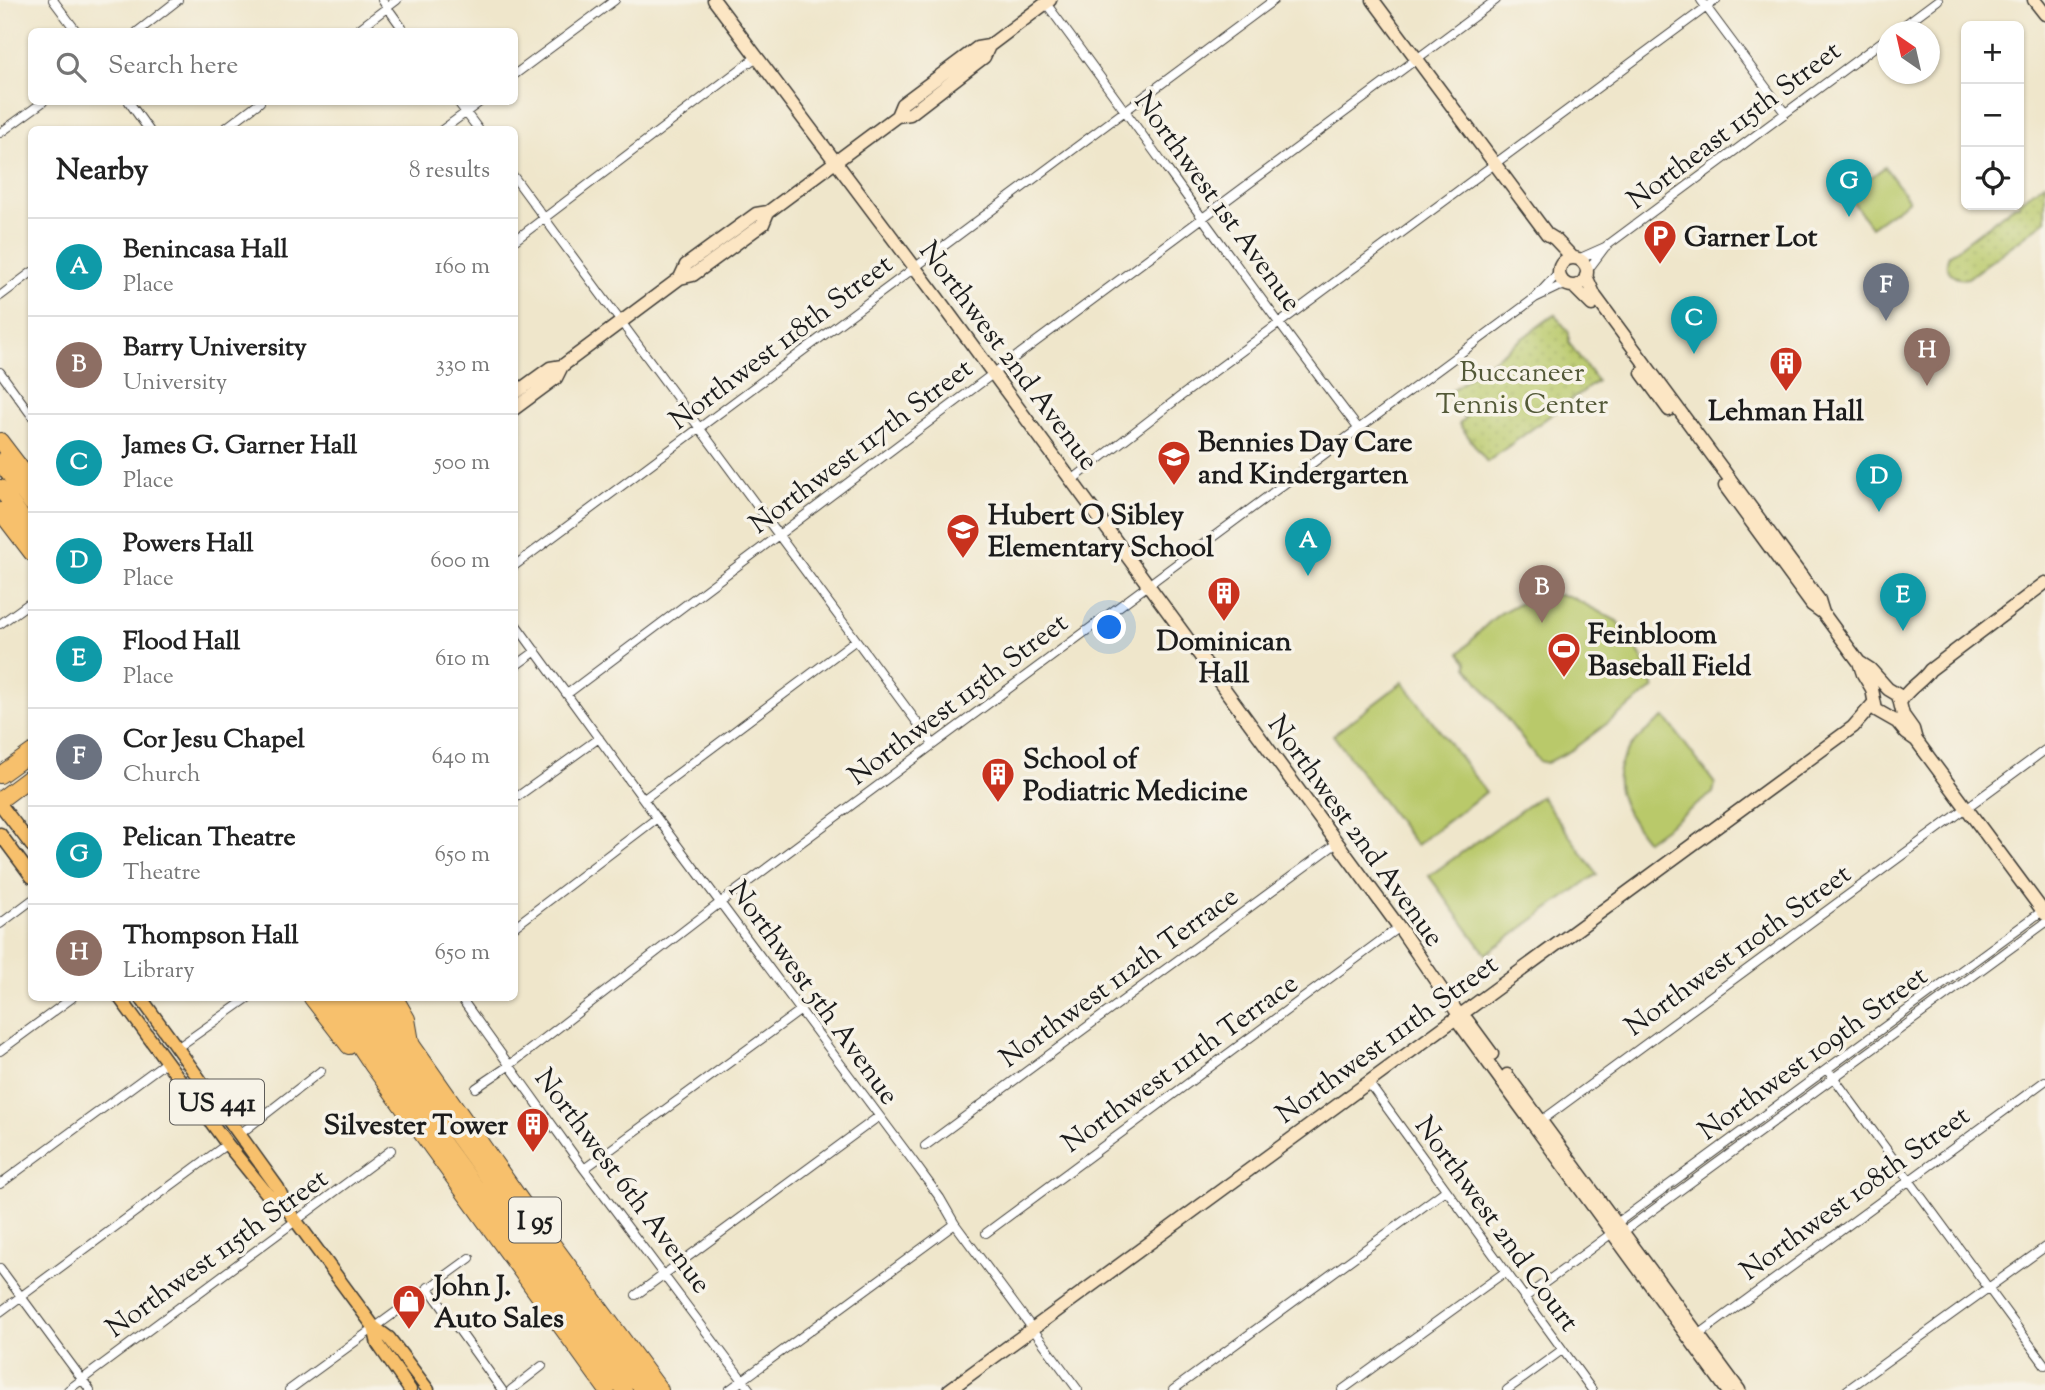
<!DOCTYPE html>
<html lang="en">
<head>
<meta charset="utf-8">
<style>
  body { margin:0; font-family:"Sorts Mill Goudy",serif; background:#f2f2f2; color:#222 }
  .controls { position:absolute; right:21px; top:21px; display:grid; overflow:hidden; border-radius:10px; box-shadow:0 2px 5px #0004 }
  .controls button { width:63px; height:63px; display:grid; place-items:center; padding:0; border:0; border-bottom:2px solid #e0e0e0; background:#fff; color:#222; font:35px sans-serif }
  .compass { position:absolute; left:1877px; top:21px; width:63px; height:63px; border-radius:50%; background:#fff; box-shadow:0 2px 5px #0004; rotate:326deg }
  .you { position:absolute; left:1110px; top:628px; width:24px; height:24px; margin:-18px; border:5px solid #fff; border-radius:50%; background:#1a73e8; box-shadow:0 0 0 10px #1a73e833 }
  .badge { display:grid; place-items:center; width:46px; height:46px; border-radius:50%; background:#c8321e; color:#fff; font-size:23px; font-weight:700 }
  .pin { position:absolute; translate:-50% -58px; filter:drop-shadow(0 2px 4px #0008) }
  .pin::after { content:''; position:absolute; top:37px; width:24px; height:21px; background:inherit; clip-path:polygon(0 0,100% 0,50% 100%) }
  .list { margin:0; padding:0; list-style:none }
  h2 { display:flex; justify-content:space-between; align-items:center; height:91px; margin:0; padding:0 28px; font-size:30px }
  h2 small { font-size:23px; font-weight:400; color:#767676 }
  .list li { display:grid; grid-template-columns:46px 1fr auto; gap:21px; align-items:center; box-sizing:border-box; height:98px; padding:0 28px; border-top:2px solid #e0e0e0 }
  .list b { display:block; font-size:26px; white-space:nowrap }
  .list p { margin:0; font-size:23px; white-space:nowrap; color:#767676 }
  .list em { font-size:23px; font-style:normal; color:#767676 }
  .icon { flex:none; width:38px; height:38px; fill:none; stroke:currentColor; stroke-width:2; stroke-linecap:round; stroke-linejoin:round }
  .map { position:relative; flex:none; width:2045px; height:1390px; overflow:hidden }
  .search { position:absolute; background:#fff; box-shadow:0 2px 5px #0004; left:28px; top:28px; width:490px; height:77px; display:flex; align-items:center; gap:18px; box-sizing:border-box; padding:0 24px; border-radius:10px; color:#767676; font-size:26px }
  .panel { position:absolute; background:#fff; box-shadow:0 2px 5px #0004; left:28px; top:126px; width:490px; height:875px; border-radius:10px }
  .map>svg:first-child { display:block }
</style>
</head>
<body>
<div class="map">
<svg width="2045" height="1390" viewBox="0 0 2045 1390">
  <defs>
    <pattern id="park-dots" width="8" height="8" patternUnits="userSpaceOnUse" patternTransform="scale(1.75)"><rect width="8" height="8" fill="#b9c96b"/><path d="M2 2h.1M6 6h.1" fill="none" stroke="#9eac5c" stroke-width="1.8" stroke-linecap="round"/></pattern>
  </defs>
  <rect width="100%" height="100%" fill="#f7f3e8"/>
  <filter id="ink" filterUnits="userSpaceOnUse"><feTurbulence type="fractalNoise" baseFrequency=".0143" numOctaves="2"/><feDisplacementMap in="SourceGraphic" scale="14" xChannelSelector="R" yChannelSelector="G"/><feConvolveMatrix kernelMatrix="1 2 1 2 8 2 1 2 1" color-interpolation-filters="sRGB"/></filter>
  <filter id="wash" filterUnits="userSpaceOnUse"><feTurbulence type="fractalNoise" baseFrequency=".00686" numOctaves="4" result="noise"/><feDisplacementMap in="SourceGraphic" scale="28" xChannelSelector="R" yChannelSelector="G"/><feGaussianBlur stdDeviation="1.57" result="paint"/><feColorMatrix in="noise" values="0 0 0 0 0 0 0 0 0 0 0 0 0 0 0 0 0 1.4 0 .05"/><feComposite in="paint" operator="in"/></filter>
  <g filter="url(#wash)">
    <rect width="100%" height="100%" fill="#efe6cb"/>
    <!-- grass -->
    <path fill="#b9c96b" stroke="#6a7244" stroke-width="2" d="M1885 167 1909 200 1871 227 1847 194Z
      M1558 595 1569 596 1617 621 1642 658 1654 688 1572 750 1547 763 1539 761 1467 667V662L1460 653C1493 616 1506 601 1558 595Z
      M1403 682 1486 792 1416 845 1333 735Z
      M1665 717 1715 784 1713 793 1647 841C1604 788 1607 756 1665 717Z
      M1541 796 1597 874 1486 954 1429 876Z"/>
    <!-- park -->
    <path fill="url(#park-dots)" stroke="#6a7244" stroke-width="2" d="M2045 183V221L1968 278C1953 281 1942 270 1949 255L2015 205H2019V202Z
      M1555 314 1569 333V343L1597 381 1487 462 1459 424 1465 418 1447 394Z"/>
  </g>
  <g filter="url(#ink)">
    <g fill="none" stroke-linecap="round" stroke-linejoin="round">
      <defs>
        <path id="street" d="M53 0 77 32
          M382 0 405 32
          M1701 0 1785 113
          M1045 2C1150 143 1250 288 1358 428
          M137 32 178 0
          M355 32 397 0
          M1895 32 1938 0
          M514 75 615 0
          M129 102 149 130
          M458 102 479 130
          M223 130 260 102
          M442 130 480 102
          M0 133 43 102
          M514 177 933 744
          M514 241 755 58
          M1578 259 1605 247 1888 37
          M1587 271 1605 247
          M0 296 32 272
          M1535 298 1558 287 1569 285
          M0 372 32 416
          M1072 480 1181 396 1716 0
          M514 566 1274 0
          M514 622 657 818 910 1157 940 1198 955 1224 1078 1390
          M0 624 28 604
          M514 667 536 651
          M567 694 994 373 1496 0
          M514 799 599 738
          M644 799 856 640
          M0 924 32 900
          M514 927 657 818
          M461 998 584 1169 750 1390
          M177 1048 248 998
          M0 1051 72 998
          M1831 1074 2045 1365
          M1368 1082 1592 1390
          M476 1088 510 1065 721 902 1535 298 1559 272
          M1537 1124 2045 750
          M240 1134 321 1071
          M925 1146 1337 843
          M584 1169 801 1010
          M0 1184 166 1062
          M1618 1232H1623L2045 923
          M986 1233 1399 927
          M1569 1265 1612 1233 1617 1223 2045 909
          M0 1268 90 1390
          M428 1287 502 1390
          M636 1295 878 1117
          M1524 1298 1564 1269
          M0 1312 227 1144
          M1697 1336 2045 1081
          M68 1390 391 1150
          M289 1390 470 1258
          M511 1390 542 1366
          M729 1390 955 1224
          M1173 1390 1446 1190
          M1342 1390 1505 1272
          M1507 1390 1562 1350
          M1847 1390 2045 1247"/>
        <path id="secondary" d="M714 0 937 297 1399 927 1459 1015 1460 1024 1727 1390
          M1373 0 1547 234 1555 239 1573 258
          M2034 0 2045 14
          M897 116 902 104 977 48 989 46 1050 0
          M1559 272a14 14 0 1 1 28 0a14 14 0 1 1-28 0Z
          M1586 276 1595 296 1819 600 1823 613 1859 662 1870 669 1888 689 1898 695 1903 715 1913 729 1916 740
          M680 278 686 265 756 214 768 212 897 116 910 114 984 57 989 46
          M1573 286 1592 305
          M1642 373 1669 410
          M514 394 550 368 562 366
          M514 409 556 378 562 366 680 278 693 275 763 224 768 212
          M1725 486 1812 605 1823 613
          M1859 662 1863 674 1872 689 1876 710 1897 722 1906 733 1916 740 2045 914
          M1901 701C1908 688 1922 682 1930 670L2045 583
          M1459 1015 1467 1020 1492 1054
          M1507 1075 1739 1390
          M949 1390 1853 727 1874 703"/>
        <path id="primary" d="M0 804 32 846
          M0 834 32 877
          M120 998 227 1144 269 1196 286 1208
          M141 998 278 1188 288 1210 296 1221 374 1327 389 1338 428 1390
          M374 1327 378 1344 410 1390"/>
        <path id="highway" d="M0 441 32 483
          M0 462 32 504
          M0 488 32 531
          M0 511 32 553
          M0 775 32 752
          M0 800 32 776
          M312 998 349 1046
          M328 998 373 1066 607 1390
          M343 998 435 1132 624 1390
          M362 998 426 1092 643 1390
          M379 998 531 1215 660 1390
          M395 998 407 1019 411 1042"/>
      </defs>
      <!-- street casing -->
      <use href="#street" stroke="#3c3a36" stroke-width="10"/>
      <!-- secondary casing -->
      <use href="#secondary" stroke="#3c3a36" stroke-width="15"/>
      <!-- primary casing -->
      <use href="#primary" stroke="#3c3a36" stroke-width="15"/>
      <!-- highway casing -->
      <use href="#highway" stroke="#3c3a36" stroke-width="18"/>
      <!-- street -->
      <use href="#street" stroke="#fff" stroke-width="8"/>
      <!-- secondary -->
      <use href="#secondary" stroke="#fce6c4" stroke-width="12"/>
      <!-- primary -->
      <use href="#primary" stroke="#f7c06c" stroke-width="12"/>
      <!-- highway -->
      <use href="#highway" stroke="#f7c06c" stroke-width="16"/>
    </g>
  </g>
  <!-- icons -->
  <defs>
    <symbol id="parking-pin" viewBox="-11 -11 22 30"><path d="M0 17L-7.5 6A9.5 9.5 0 1 1 7.5 6Z" fill="#c8321e" stroke="#f7f3e8"/><path d="M-3.5-5.5H1a3.5 3.5 0 0 1 0 7H-1V5.5H-3.5ZM-1-3.4V-.6H.8a1.4 1.4 0 0 0 0-2.8Z" fill="#fff"/></symbol>
    <symbol id="building-pin" viewBox="-11 -11 22 30"><path d="M0 17L-7.5 6A9.5 9.5 0 1 1 7.5 6Z" fill="#c8321e" stroke="#f7f3e8"/><path d="M-4-6H4V6H1V3H-1V6H-4ZM-2.5-4.3h1.7v1.8h-1.7ZM.8-4.3h1.7v1.8H.8ZM-2.5-1h1.7V.8h-1.7ZM.8-1h1.7V.8H.8Z" fill="#fff"/></symbol>
    <symbol id="school-pin" viewBox="-11 -11 22 30"><path d="M0 17L-7.5 6A9.5 9.5 0 1 1 7.5 6Z" fill="#c8321e" stroke="#f7f3e8"/><path d="M0-5L7-2L0 1L-7-2ZM-4 1L0 2.5L4 1V4Q0 6-4 4Z" fill="#fff"/></symbol>
    <symbol id="stadium-pin" viewBox="-11 -11 22 30"><path d="M0 17L-7.5 6A9.5 9.5 0 1 1 7.5 6Z" fill="#c8321e" stroke="#f7f3e8"/><path d="M0-5a6.5 5 0 1 0 0 10a6.5 5 0 1 0 0-10ZM-3.5-1.8h7v3.6h-7Z" fill="#fff"/></symbol>
    <symbol id="shop-pin" viewBox="-11 -11 22 30"><path d="M0 17L-7.5 6A9.5 9.5 0 1 1 7.5 6Z" fill="#c8321e" stroke="#f7f3e8"/><path d="M-5-2.5h2.3a2.7 3.5 0 0 1 5.4 0H5L5.5 6h-11ZM-1.5-2.5h3a1.5 2.3 0 0 0-3 0Z" fill="#fff"/></symbol>
  </defs>
  <g fill-rule="evenodd">
    <use href="#parking-pin" x="1641" y="217" width="38" height="52"/>
    <use href="#building-pin" x="1767" y="344" width="38" height="52"/>
    <use href="#school-pin" x="1155" y="438" width="38" height="52"/>
    <use href="#school-pin" x="944" y="511" width="38" height="52"/>
    <use href="#building-pin" x="1205" y="574" width="38" height="52"/>
    <use href="#stadium-pin" x="1545" y="630" width="38" height="52"/>
    <use href="#building-pin" x="979" y="755" width="38" height="52"/>
    <use href="#building-pin" x="514" y="1105" width="38" height="52"/>
    <use href="#shop-pin" x="390" y="1282" width="38" height="52"/>
  </g>
  <g text-anchor="middle" stroke-width="7" stroke-linejoin="round" paint-order="stroke">
    <!-- shield labels -->
    <g fill="#f7f3e8" stroke="#5e5c59" stroke-width="2">
      <rect x="170" y="1079.5" width="94" height="45" rx="5"/>
      <rect x="509" y="1197.5" width="52" height="45" rx="5"/>
    </g>
    <g font-size="26" font-weight="bold" fill="#1c1c1c">
      <text x="217" y="1111">US 441</text>
      <text x="535" y="1229">I 95</text>
    </g>
    <!-- street labels -->
    <g font-size="28" fill="#1c1c1c" stroke="#f7f3e8">
      <text transform="translate(1733 124) rotate(-37)" y="10">Northeast 115th Street</text>
      <text transform="translate(1219 201) rotate(54)" y="10">Northwest 1st Avenue</text>
      <text transform="translate(780 341) rotate(-37)" y="10">Northwest 118th Street</text>
      <text transform="translate(1010 355) rotate(53)" y="10">Northwest 2nd Avenue</text>
      <text transform="translate(860 445) rotate(-37)" y="10">Northwest 117th Street</text>
      <text transform="translate(957 698) rotate(-37)" y="10">Northwest 115th Street</text>
      <text transform="translate(1357 830) rotate(54)" y="10">Northwest 2nd Avenue</text>
      <text transform="translate(1737 949) rotate(-36)" y="10">Northwest 110th Street</text>
      <text transform="translate(1118 976) rotate(-36)" y="10">Northwest 112th Terrace</text>
      <text transform="translate(815 992) rotate(54)" y="10">Northwest 5th Avenue</text>
      <text transform="translate(1386 1038) rotate(-36)" y="10">Northwest 111th Street</text>
      <text transform="translate(1812 1052) rotate(-36)" y="10">Northwest 109th Street</text>
      <text transform="translate(1179 1062) rotate(-36)" y="10">Northwest 111th Terrace</text>
      <text transform="translate(624 1180) rotate(53)" y="10">Northwest 6th Avenue</text>
      <text transform="translate(1854 1192) rotate(-36)" y="10">Northwest 108th Street</text>
      <text transform="translate(1498 1223) rotate(54)" y="10">Northwest 2nd Court</text>
      <text transform="translate(216 1252) rotate(-36)" y="10">Northwest 115th Street</text>
    </g>
    <!-- poi labels -->
    <g font-size="28" font-weight="bold" fill="#1c1c1c" stroke="#f7f3e8" text-anchor="start">
      <text x="1684" y="246">Garner Lot</text>
      <text x="1786" y="420" text-anchor="middle">Lehman Hall</text>
      <text x="1198" y="451">Bennies Day Care<tspan x="1198" dy="32">and Kindergarten</tspan></text>
      <text x="988" y="524">Hubert O Sibley<tspan x="988" dy="32">Elementary School</tspan></text>
      <text x="1588" y="643">Feinbloom<tspan x="1588" dy="32">Baseball Field</tspan></text>
      <text x="1224" y="650" text-anchor="middle">Dominican<tspan x="1224" dy="32">Hall</tspan></text>
      <text x="1023" y="768">School of<tspan x="1023" dy="32">Podiatric Medicine</tspan></text>
      <text x="508" y="1134" text-anchor="end">Silvester Tower</text>
      <text x="434" y="1295">John J.<tspan x="434" dy="32">Auto Sales</tspan></text>
    </g>
    <!-- park labels -->
    <g font-size="28" fill="#535938" stroke="#f7f3e8">
      <text x="1522" y="381">Buccaneer<tspan x="1522" dy="32">Tennis Center</tspan></text>
    </g>
  </g>
</svg>
<div class="controls">
<button>+</button>
<button>−</button>
<button><svg class="icon" aria-label="locate" viewBox="0 0 24 24"><circle cx="12" cy="12" r="6"/><path d="M12 2v4M12 18v4M2 12h4M18 12h4"/></svg></button>
</div>
<svg class="compass" viewBox="-18 -18 36 36"><path d="M0-13l5 13h-10z" fill="#e53935"/><path d="M0 13l5-13h-10z" fill="#767676"/></svg>
<div class="you"></div>
<div class="pin badge" style="left:1308px;top:576px;background:#0f9aa8">A</div>
<div class="pin badge" style="left:1542px;top:623px;background:#8d6e63">B</div>
<div class="pin badge" style="left:1694px;top:354px;background:#0f9aa8">C</div>
<div class="pin badge" style="left:1879px;top:512px;background:#0f9aa8">D</div>
<div class="pin badge" style="left:1903px;top:631px;background:#0f9aa8">E</div>
<div class="pin badge" style="left:1886px;top:321px;background:#6b7280">F</div>
<div class="pin badge" style="left:1849px;top:217px;background:#0f9aa8">G</div>
<div class="pin badge" style="left:1927px;top:386px;background:#8d6e63">H</div>
<div class="search"><svg class="icon" aria-label="search" viewBox="0 0 24 24"><circle cx="10" cy="10" r="6"/><path d="M15 15l6 6"/></svg>Search here</div>
<section class="panel">
<h2>Nearby<small>8 results</small></h2>
<ul class="list">
<li><span class="badge" style="background:#0f9aa8">A</span><div><b>Benincasa Hall</b><p>Place</p></div><em>160 m</em></li>
<li><span class="badge" style="background:#8d6e63">B</span><div><b>Barry University</b><p>University</p></div><em>330 m</em></li>
<li><span class="badge" style="background:#0f9aa8">C</span><div><b>James G. Garner Hall</b><p>Place</p></div><em>500 m</em></li>
<li><span class="badge" style="background:#0f9aa8">D</span><div><b>Powers Hall</b><p>Place</p></div><em>600 m</em></li>
<li><span class="badge" style="background:#0f9aa8">E</span><div><b>Flood Hall</b><p>Place</p></div><em>610 m</em></li>
<li><span class="badge" style="background:#6b7280">F</span><div><b>Cor Jesu Chapel</b><p>Church</p></div><em>640 m</em></li>
<li><span class="badge" style="background:#0f9aa8">G</span><div><b>Pelican Theatre</b><p>Theatre</p></div><em>650 m</em></li>
<li><span class="badge" style="background:#8d6e63">H</span><div><b>Thompson Hall</b><p>Library</p></div><em>650 m</em></li>
</ul>
</section>
</div>
</body>
</html>
